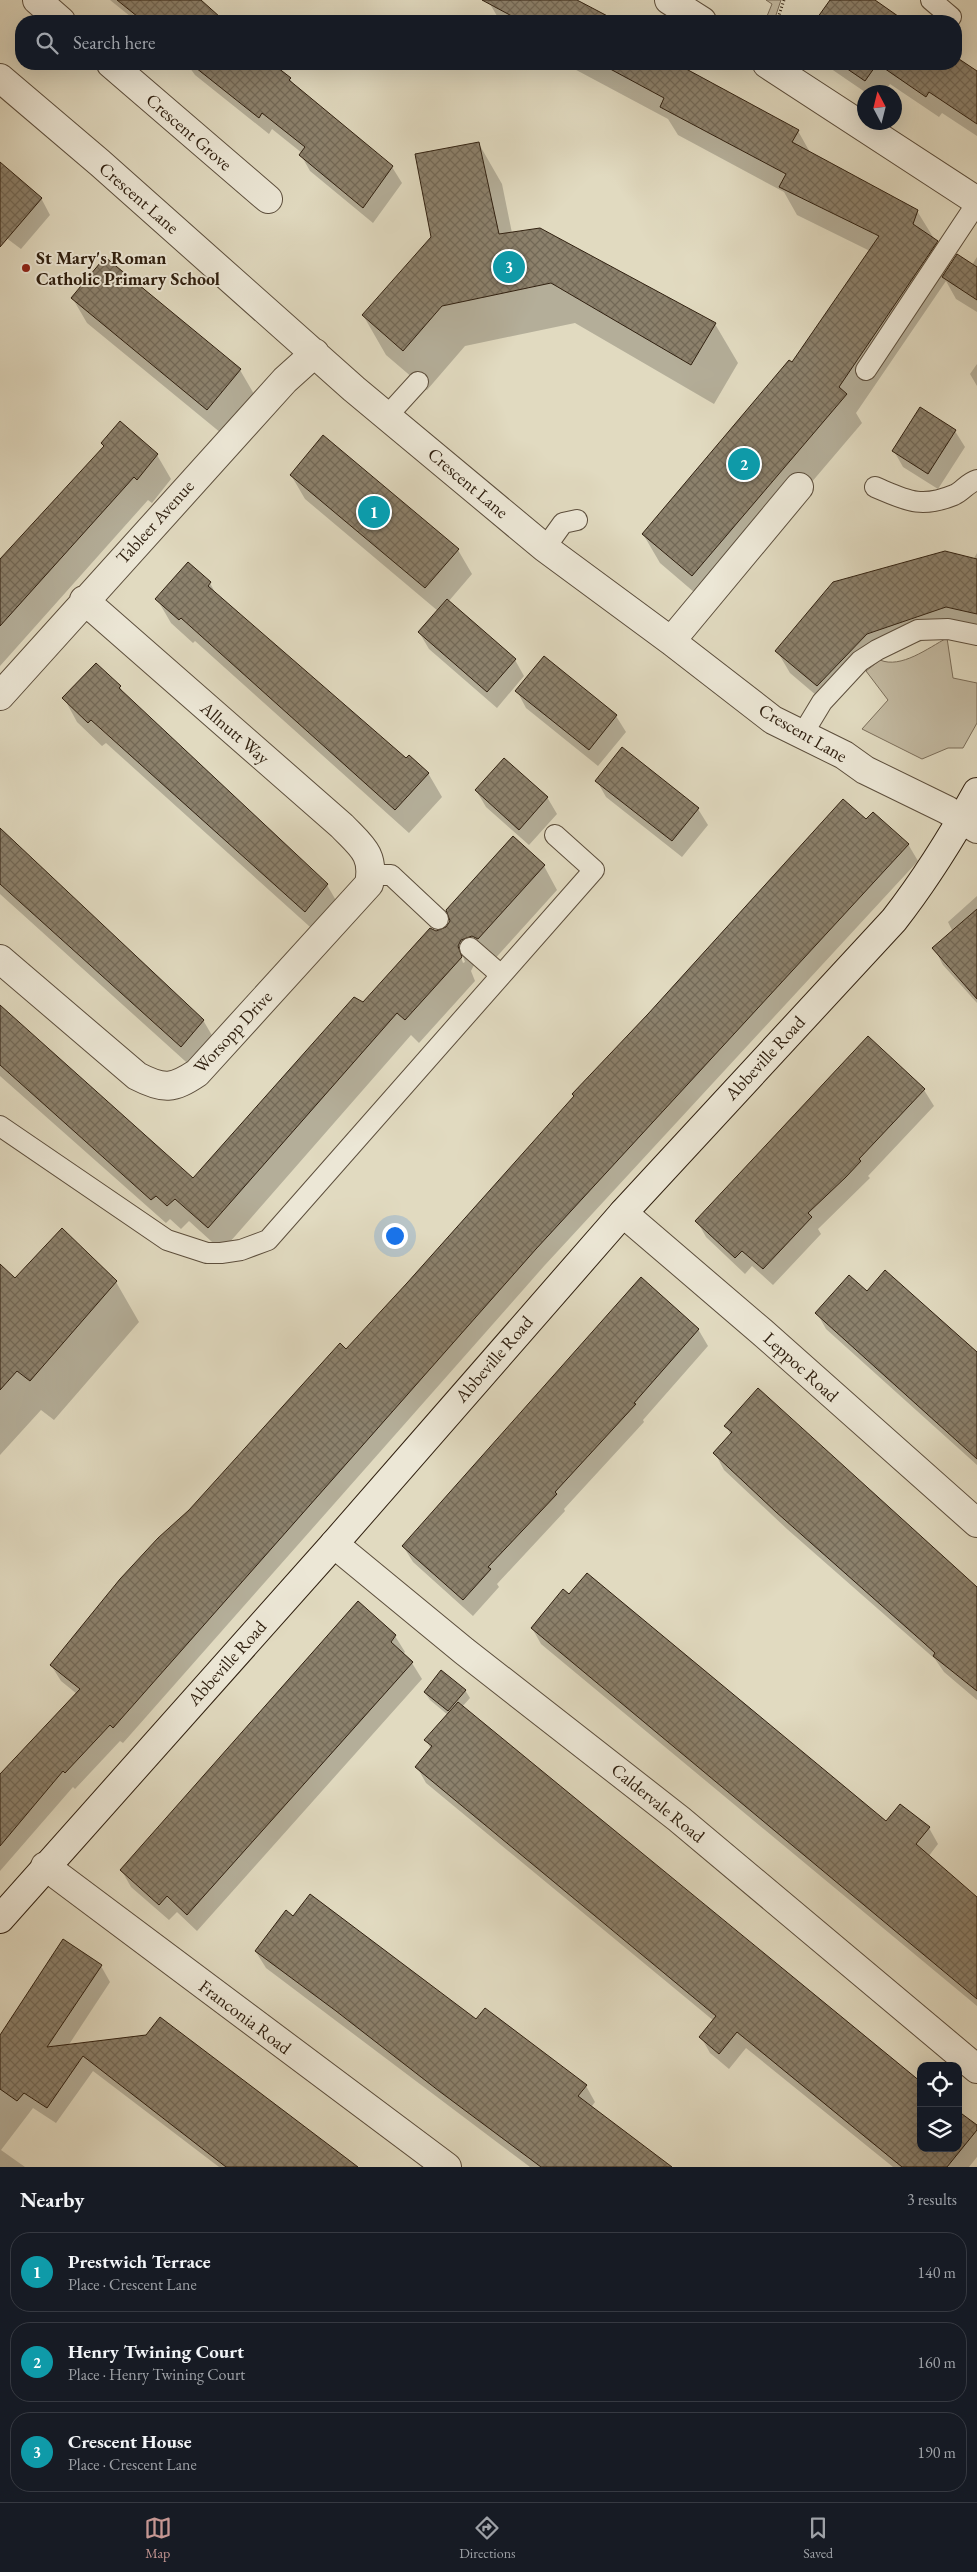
<!DOCTYPE html>
<html lang="en">
<head>
<meta charset="utf-8">
<style>
  body { margin:0; font-family:"EB Garamond",serif; background:#242831; color:#f1f3f6 }
  .controls { position:absolute; right:15px; bottom:15px; display:grid; overflow:hidden; border-radius:10px; box-shadow:0 5px 20px #0002 }
  .controls button { width:45px; height:45px; display:grid; place-items:center; padding:0; border:0; border-bottom:1px solid #363941; background:#171b24; color:#f1f3f6; font:25px sans-serif }
  .compass { position:absolute; left:857px; top:85px; width:45px; height:45px; border-radius:50%; background:#171b24; box-shadow:0 5px 20px #0002; rotate:353deg }
  .you { position:absolute; left:394px; top:1235px; width:18px; height:18px; margin:-12px; border:4px solid #fff; border-radius:50%; background:#1a73e8; box-shadow:0 0 0 8px #1a73e833 }
  .badge { display:grid; place-items:center; width:32px; height:32px; border-radius:50%; background:#c59692; color:#fff; font-size:16px; font-weight:700 }
  .pin { position:absolute; translate:-50% -50%; border:2px solid #fff; box-shadow:0 1px 5px #0006 }
  .list { margin:0; padding:0; list-style:none }
  h2 { display:flex; justify-content:space-between; align-items:center; height:65px; margin:0; padding:0 20px; font-size:21px }
  h2 small { font-size:16px; font-weight:400; color:#9ea1a6 }
  .list li { display:grid; grid-template-columns:32px 1fr auto; gap:15px; align-items:center; box-sizing:border-box; height:80px; margin:0 10px 10px; padding:0 10px; border:1px solid #363941; border-radius:20px }
  .list b { display:block; font-size:19px; white-space:nowrap }
  .list p { margin:0; font-size:16px; white-space:nowrap; color:#9ea1a6 }
  .list em { font-size:16px; font-style:normal; color:#9ea1a6 }
  .icon { flex:none; width:28px; height:28px; fill:none; stroke:currentColor; stroke-width:2; stroke-linecap:round; stroke-linejoin:round }
  .map { position:relative; flex:none; width:977px; height:2167px; overflow:hidden }
  .search { position:absolute; background:#171b24; box-shadow:0 5px 20px #0002; left:15px; right:15px; top:15px; height:55px; display:flex; align-items:center; gap:12px; box-sizing:border-box; padding:0 18px; border-radius:20px; color:#9ea1a6; font-size:19px }
  .sheet { height:335px; background:#171b24 }
  nav { display:flex; justify-content:space-around; align-items:center; box-sizing:border-box; height:70px; border-top:1px solid #363941; background:#171b24; font-size:14px; color:#9ea1a6 }
  nav a { display:grid; justify-items:center; gap:2px }
  nav .on { color:#c59692 }
  .map>svg:first-child { display:block }
</style>
</head>
<body>
<div class="map">
<svg width="977" height="2167" viewBox="0 0 977 2167">
  <defs>
    <pattern id="building-cross-hatch" width="8" height="8" patternUnits="userSpaceOnUse" patternTransform="scale(1.25)"><rect width="8" height="8" fill="#8c816c"/><path d="M0 0l8 8M0 8l8-8" fill="none" stroke="#736957"/></pattern>
  </defs>
  <rect width="100%" height="100%" fill="#e1dac0"/>
  <filter id="stains"><feTurbulence type="fractalNoise" baseFrequency=".004" numOctaves="4"/><feColorMatrix values="0 0 0 0 .2 0 0 0 0 .09 0 0 0 0 .02 0 0 0 .5 -.17"/></filter>
  <radialGradient id="worn" r=".72"><stop offset=".6" stop-color="#630" stop-opacity="0"/><stop offset="1" stop-color="#630" stop-opacity=".3"/></radialGradient>
  <!-- green -->
  <path fill="#c3baa2" stroke="#7a6d59" d="M766 0H781L774 21H765L772 4Z
    M947 638 953 678 977 683V723L963 748H948L922 759 862 729 888 700 866 671 880 660C901 669 928 648 947 638Z"/>
  <!-- shadow -->
  <path fill="#0003" fill-rule="evenodd" d="M110 0H199L222 21H136Z
    M482 0H574L614 21H500L490 4Z
    M831 0H873L904 21H816Z
    M956 57 977 71V136L942 113 939 117 890 84 884 92H865L824 64H956Z
    M187 64H272L290 79 295 87 392 167 402 183 373 223 310 171 301 155 302 153 272 129 269 134 195 75Z
    M565 64H684L689 72 798 131 811 154 917 211 951 266 972 265 977 257V312L956 299 946 281 856 413 862 423 708 604 660 563 643 534 792 364 870 251 797 215 784 192 678 135 668 119Z
    M479 144 502 184 512 233 715 324 738 363 714 404 575 323 465 346 427 390 386 355 363 315 432 238Z
    M0 164 41 198 50 215 21 249 5 237 0 243Z
    M73 299 240 370 254 394 221 433 87 323Z
    M977 364V386L970 374Z
    M955 431 965 447 938 489 903 467 894 451Z
    M102 443 157 455 171 479 152 503 148 500 0 666V561L105 447Z
    M291 475 458 550 472 574 448 602 515 660 524 676 497 708 429 649 419 632 438 611 305 499Z
    M977 553V632L959 629 879 655 830 707 790 673 777 651 973 560Z
    M188 563 210 583 217 596 406 760 428 773 442 797 409 833 195 641 193 643 171 623 157 599Z
    M120 687 124 694 327 885 341 909 319 935 106 743 102 746 77 722 64 698Z
    M517 691 616 716 626 732 598 766 526 708Z
    M597 781 698 809 708 825 682 857 606 797Z
    M476 790 547 797 557 814 529 845 486 807Z
    M866 821 908 844 918 861 545 1265 123 1743 120 1741 75 1789 73 1787 0 1871V1776L77 1694 61 1681 51 1665 346 1351 649 1015Z
    M0 828 203 1020 217 1044 195 1070 0 894Z
    M544 866 557 890 492 962 475 963 471 971 475 981 419 1043 411 1035 222 1251 189 1221 181 1229 170 1219 166 1223 0 1076V1013L193 1180 436 932 447 928ZM459 951H461L465 962 463 963Z
    M977 896V1003L943 965 934 948 953 932 948 922Z
    M868 1038 924 1090 934 1106 868 1176 870 1178 818 1229 821 1234 773 1285 752 1266 745 1274 706 1237 697 1221Z
    M0 1266 16 1280 116 1282 139 1322 54 1420 41 1410 0 1455Z
    M817 1313 977 1352V1465L826 1329Z
    M698 1329 708 1346 643 1420 644 1422 564 1509 565 1511 497 1584 499 1587 473 1616 413 1562 403 1546Z
    M726 1426 977 1588V1700L944 1672 935 1659 787 1529 724 1470 715 1453 731 1435Z
    M358 1603 395 1636 405 1652 403 1654 412 1663 422 1679 197 1931 177 1912 169 1920 131 1887 122 1871Z
    M532 1628 886 1823 929 1828 938 1844 928 1857 977 1899V2006L541 1644Z
    M465 1690 470 1698 462 1707 921 2148H958L977 2127V2157L969 2167H893L746 2048 729 2069 710 2053 701 2037 714 2021 426 1783 417 1767 431 1749 426 1740 448 1715 430 1700 425 1693Z
    M293 1918 586 2086 595 2102 591 2107 670 2167H530L266 1968 256 1952Z
    M101 1966 110 1982 68 2046 355 2167H219L93 2071 56 2123 33 2108 1 2150 25 2167H0V2037Z"/>
  <!-- building -->
  <path fill="url(#building-cross-hatch)" stroke="#302010" d="M117 0H201L220 17 218 18 221 21H143Z
    M482 0H577L617 21H521Z
    M830 0H875L905 21H815Z
    M956 57 977 71V124L929 92 926 97 878 64H956Z
    M191 64H273L291 78 289 80 393 166 363 208 299 155 305 147 262 113 259 118Z
    M601 64H677L799 130 792 142 918 210 913 224 938 241 839 387 847 394 692 576 642 534 789 360 792 362 879 236 779 187 786 174 660 107 664 98Z
    M840 64H877L865 81Z
    M479 142 499 234 540 228 716 323 691 365 551 283 442 306 403 351 362 315 431 237 415 154Z
    M0 162 42 198 0 247Z
    M957 254 977 267V300L942 277Z
    M105 257 241 369 207 410 71 298Z
    M920 407 956 430 928 474 892 451Z
    M120 421 158 454 137 480 134 477 0 626V559L104 446 101 443Z
    M323 435 459 549 425 588 290 475Z
    M945 551 977 559V614L946 607 867 634 817 686 775 651 833 582Z
    M188 562 211 582 208 586 406 758 409 755 429 773 395 810 181 618 179 620 155 599Z
    M447 599 516 659 487 692 418 632Z
    M544 656 617 715 589 750 515 691Z
    M96 663 121 686 119 688 328 884 305 912 91 720 88 723 62 698Z
    M622 747 699 808 672 841 595 781Z
    M504 758 548 797 519 830 475 790Z
    M843 799 866 819 873 812 909 844 536 1249 113 1728 110 1725 65 1773 63 1771 0 1846V1774L80 1689 50 1665 120 1579 158 1538 189 1510 340 1343 346 1349 407 1283 574 1096 572 1094 648 1014Z
    M0 828 204 1020 181 1047 0 884Z
    M513 836 545 865 478 939 472 936 461 940 458 946 462 957 405 1020 397 1013 208 1228 175 1199 167 1206 156 1196 151 1200 0 1065V1005L193 1178 354 997 363 1002 430 928 436 931 446 927 450 921 446 910Z
    M977 909V999L932 948Z
    M868 1036 925 1089 859 1159 861 1161 846 1177 808 1213 812 1217 763 1269 742 1251 735 1258 695 1221Z
    M62 1228 117 1281 30 1381 17 1371 0 1390V1264L15 1278Z
    M885 1270 977 1352V1459L815 1313 849 1275 867 1291Z
    M641 1277 699 1329 634 1403 636 1404 555 1492 557 1494 488 1567 491 1569 463 1600 402 1546Z
    M758 1388 977 1587V1691L933 1656 935 1653 924 1643 776 1512 713 1453 732 1432 724 1426Z
    M587 1573 886 1821 900 1804 930 1827 916 1844 977 1897V1999L531 1628 563 1589 569 1594Z
    M358 1601 396 1635 391 1642 413 1662 187 1915 167 1896 159 1905 120 1870Z
    M441 1670 466 1690 448 1711 424 1692Z
    M458 1702 921 2082V2148H958V2111L977 2125V2130L947 2167H902L737 2032 719 2054 699 2037 716 2016 415 1767 432 1746 424 1740Z
    M310 1894 476 2019 485 2008 587 2085 578 2096 672 2167H541L439 2091 336 2011 255 1951 286 1910 293 1916Z
    M63 1939 102 1965 47 2047 146 2035 160 2017 358 2167H226L83 2056 47 2108 24 2093 17 2101 0 2089V2035Z"/>
  <g fill="none" stroke-linecap="round" stroke-linejoin="round">
    <defs>
      <path id="lane" d="M931 0 951 17
        M866 370 977 203
        M388 415 418 382
        M875 487C906 500 920 509 954 495 963 491 967 483 977 480
        M545 548 563 523 577 520
        M802 735 822 702 860 661 877 650 918 630 948 629 977 635
        M371 875H391L438 919
        M470 948 501 975
        M0 1126 167 1240 207 1253H221L241 1250 268 1240 594 870 555 835"/>
      <path id="street" d="M37 0 61 21
        M669 0 702 21
        M111 64 268 199
        M767 64 977 201
        M0 78 100 163 354 389 545 548 671 641 773 720 844 755 865 770 947 810 977 829
        M671 641 799 487
        M0 696 285 380 315 353
        M0 959 137 1076C164 1090 173 1089 197 1073L369 884C375 854 361 846 342 826L84 600
        M623 1213 762 1332 977 1523
        M334 1544 464 1651 679 1819 977 2069
        M45 1866 447 2167"/>
      <path id="secondary" d="M0 1919 334 1544 623 1213 894 920C926 879 952 837 977 792"/>
    </defs>
    <!-- lane casing -->
    <use href="#lane" stroke="#5c4e3c" stroke-width="22"/>
    <!-- street casing -->
    <use href="#street" stroke="#5c4e3c" stroke-width="30"/>
    <!-- secondary casing -->
    <use href="#secondary" stroke="#302010" stroke-width="30"/>
    <!-- path -->
    <path stroke="#302010" stroke-width="3" stroke-dasharray="1 2.5" stroke-linecap="butt" d="M777 21 784 0"/>
    <!-- lane -->
    <use href="#lane" stroke="#ece7d6" stroke-width="20"/>
    <!-- street -->
    <use href="#street" stroke="#ece7d6" stroke-width="28"/>
    <!-- secondary -->
    <use href="#secondary" stroke="#ece7d6" stroke-width="28"/>
  </g>
  <!-- markers -->
  <circle fill="#8f2418" stroke="#ece7d6" stroke-width="2" cx="26" cy="268" r="5"/>
  <g text-anchor="middle" stroke-width="4" stroke-linejoin="round" paint-order="stroke">
    <!-- street labels -->
    <g font-size="18" fill="#302010" stroke="#ece7d6">
      <text transform="translate(189 132) rotate(41)" y="6">Crescent Grove</text>
      <text transform="translate(139 198) rotate(41)" y="6">Crescent Lane</text>
      <text transform="translate(468 483) rotate(40)" y="6">Crescent Lane</text>
      <text transform="translate(155 522) rotate(-48)" y="6">Tableer Avenue</text>
      <text transform="translate(235 733) rotate(41)" y="6">Allnutt Way</text>
      <text transform="translate(803 733) rotate(30)" y="6">Crescent Lane</text>
      <text transform="translate(233 1032) rotate(-47)" y="6">Worsopp Drive</text>
      <text transform="translate(765 1058) rotate(-47)" y="6">Abbeville Road</text>
      <text transform="translate(494 1359) rotate(-49)" y="6">Abbeville Road</text>
      <text transform="translate(801 1367) rotate(42)" y="6">Leppoc Road</text>
      <text transform="translate(227 1663) rotate(-48)" y="6">Abbeville Road</text>
      <text transform="translate(658 1803) rotate(39)" y="6">Caldervale Road</text>
      <text transform="translate(245 2017) rotate(37)" y="6">Franconia Road</text>
    </g>
    <!-- poi labels -->
    <g font-size="18" font-weight="bold" fill="#302010" stroke="#ece7d6" text-anchor="start">
      <text x="36" y="264">St Mary's Roman<tspan x="36" dy="21">Catholic Primary School</tspan></text>
    </g>
  </g>
  <rect width="100%" height="100%" filter="url(#stains)"/>
  <rect width="100%" height="100%" fill="url(#worn)"/>
</svg>
<div class="controls">
<button><svg class="icon" aria-label="locate" viewBox="0 0 24 24"><circle cx="12" cy="12" r="6"/><path d="M12 2v4M12 18v4M2 12h4M18 12h4"/></svg></button>
<button><svg class="icon" aria-label="layers" viewBox="0 0 24 24"><path d="M12 4l9 5-9 5-9-5zM3 14l9 5 9-5"/></svg></button>
</div>
<svg class="compass" viewBox="-18 -18 36 36"><path d="M0-13l5 13h-10z" fill="#e53935"/><path d="M0 13l5-13h-10z" fill="#9ea1a6"/></svg>
<div class="you"></div>
<div class="pin badge" style="left:374px;top:512px;background:#0f9aa8">1</div>
<div class="pin badge" style="left:744px;top:464px;background:#0f9aa8">2</div>
<div class="pin badge" style="left:509px;top:267px;background:#0f9aa8">3</div>
<div class="search"><svg class="icon" aria-label="search" viewBox="0 0 24 24"><circle cx="10" cy="10" r="6"/><path d="M15 15l6 6"/></svg>Search here</div>
</div>
<section class="sheet">
<h2>Nearby<small>3 results</small></h2>
<ul class="list">
<li><span class="badge" style="background:#0f9aa8">1</span><div><b>Prestwich Terrace</b><p>Place · Crescent Lane</p></div><em>140 m</em></li>
<li><span class="badge" style="background:#0f9aa8">2</span><div><b>Henry Twining Court</b><p>Place · Henry Twining Court</p></div><em>160 m</em></li>
<li><span class="badge" style="background:#0f9aa8">3</span><div><b>Crescent House</b><p>Place · Crescent Lane</p></div><em>190 m</em></li>
</ul>
</section>
<nav>
<a class="on"><svg class="icon" aria-label="map" viewBox="0 0 24 24"><path d="M3 6l6-2 6 2 6-2v14l-6 2-6-2-6 2zM9 4v14M15 6v14"/></svg>Map</a>
<a><svg class="icon" aria-label="directions" viewBox="0 0 24 24"><path d="M12 3l9 9-9 9-9-9zM9 14v-3h6M13 9l2 2-2 2"/></svg>Directions</a>
<a><svg class="icon" aria-label="saved" viewBox="0 0 24 24"><path d="M7 4h10v16l-5-4-5 4z"/></svg>Saved</a>
</nav>
</body>
</html>
